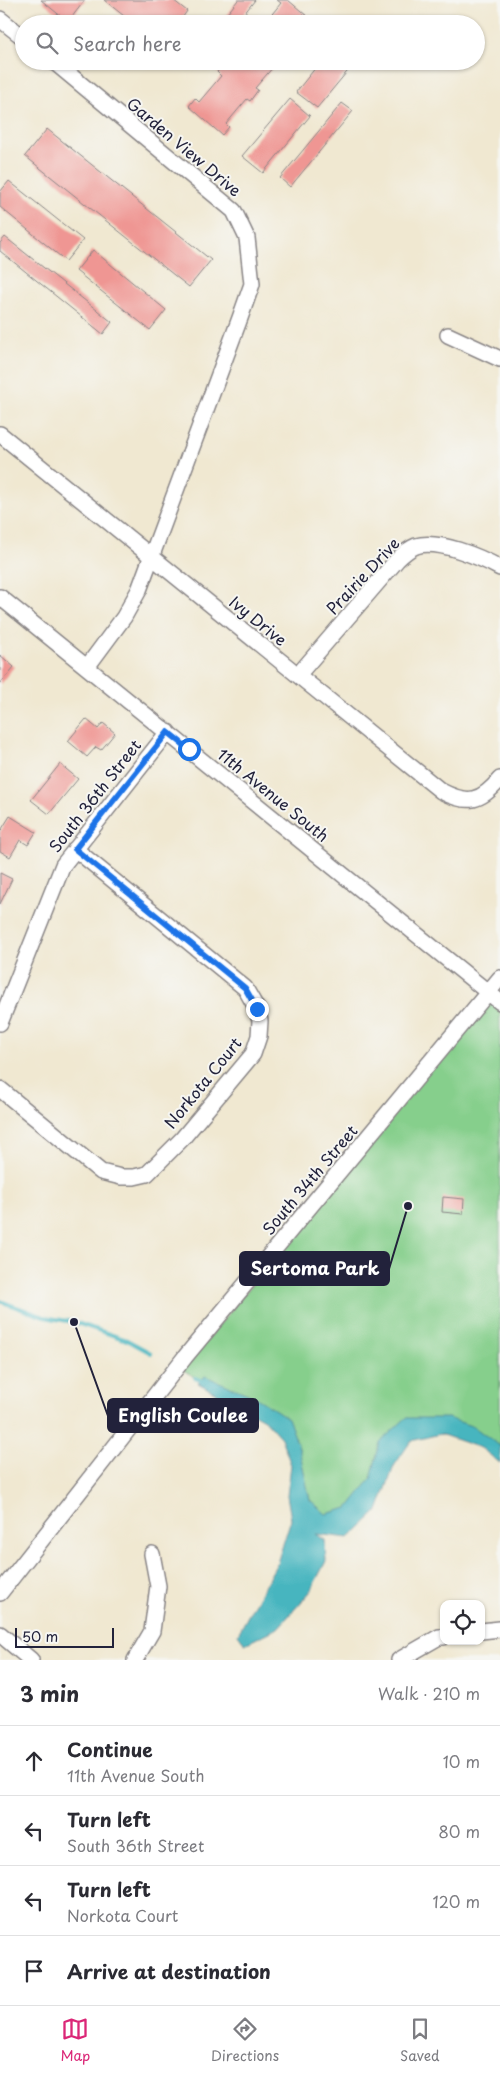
<!DOCTYPE html>
<html lang="en">
<head>
<meta charset="utf-8">
<style>
  body { margin:0; font-family:"Playpen Sans",sans-serif; background:#f7f7f7; color:#2b2b33 }
  .controls { position:absolute; right:15px; bottom:15px; display:grid; overflow:hidden; border-radius:10px; box-shadow:0 1px 4px #0004 }
  .controls button { width:45px; height:45px; display:grid; place-items:center; padding:0; border:0; border-bottom:1px solid #e1e1e2; background:#fff; color:#2b2b33; font:25px sans-serif }
  .scale { position:absolute; left:15px; bottom:12px; width:99px; box-sizing:border-box; padding-left:5px; border:2px solid #22223b; border-top:0; font-size:14px; line-height:18px; white-space:nowrap; color:#22223b; -webkit-text-stroke:4px #f6f6f2; paint-order:stroke }
  .stop { position:absolute; width:15px; height:15px; margin:-11px; border:4px solid #1a73e8; border-radius:50%; background:#fff }
  .stop.end { background:#1a73e8; border-color:#fff; box-shadow:0 1px 5px #0008 }
  .list { margin:0; padding:0; list-style:none }
  h2 { display:flex; justify-content:space-between; align-items:center; height:65px; margin:0; padding:0 20px; font-size:21px }
  h2 small { font-size:16px; font-weight:400; color:#7c7c81 }
  .list li { display:grid; grid-template-columns:32px 1fr auto; gap:15px; align-items:center; box-sizing:border-box; height:70px; padding:0 20px; border-top:1px solid #e1e1e2 }
  .list b { display:block; font-size:19px; white-space:nowrap }
  .list p { margin:0; font-size:16px; white-space:nowrap; color:#7c7c81 }
  .list em { font-size:16px; font-style:normal; color:#7c7c81 }
  .icon { flex:none; width:28px; height:28px; fill:none; stroke:currentColor; stroke-width:2; stroke-linecap:round; stroke-linejoin:round }
  .map { position:relative; flex:none; width:500px; height:1660px; overflow:hidden }
  .search { position:absolute; background:#fff; box-shadow:0 1px 4px #0004; left:15px; right:15px; top:15px; height:55px; display:flex; align-items:center; gap:12px; box-sizing:border-box; padding:0 18px; border-radius:28px; color:#7c7c81; font-size:19px }
  .sheet { height:345px; background:#fff }
  nav { display:flex; justify-content:space-around; align-items:center; box-sizing:border-box; height:70px; border-top:1px solid #e1e1e2; background:#fff; font-size:14px; color:#7c7c81 }
  nav a { display:grid; justify-items:center; gap:2px }
  nav .on { color:#db2777 }
  .map>svg:first-child { display:block }
</style>
</head>
<body>
<div class="map">
<svg width="500" height="1660" viewBox="0 0 500 1660">
  <rect width="100%" height="100%" fill="#f6f6f2"/>
  <filter id="ink" filterUnits="userSpaceOnUse"><feTurbulence type="fractalNoise" baseFrequency=".02" numOctaves="2"/><feDisplacementMap in="SourceGraphic" scale="10" xChannelSelector="R" yChannelSelector="G"/><feConvolveMatrix kernelMatrix="1 2 1 2 8 2 1 2 1" color-interpolation-filters="sRGB"/></filter>
  <filter id="wash" filterUnits="userSpaceOnUse"><feTurbulence type="fractalNoise" baseFrequency=".0096" numOctaves="4" result="noise"/><feDisplacementMap in="SourceGraphic" scale="20" xChannelSelector="R" yChannelSelector="G"/><feGaussianBlur stdDeviation="1.12" result="paint"/><feColorMatrix in="noise" values="0 0 0 0 0 0 0 0 0 0 0 0 0 0 0 0 0 1.4 0 .05"/><feComposite in="paint" operator="in"/></filter>
  <g filter="url(#wash)">
    <rect width="100%" height="100%" fill="#f0e8d1"/>
    <!-- green -->
    <path fill="#86cf8c" stroke="#547864" d="M488 992 500 1001V1451L485 1438 412 1428 349 1527 308 1523 294 1454 272 1421 183 1370Z"/>
    <!-- water -->
    <path fill="#46b5bf" stroke="#346c7d" d="M205 1376 255 1397 288 1418 299 1448 310 1500 326 1514 348 1508 371 1479 380 1442 406 1418H448L474 1427 500 1446V1463L481 1448 440 1434 411 1441 394 1466 378 1511 349 1538 316 1534 325 1540 326 1561 310 1592 278 1628 245 1644 238 1634 277 1563 291 1519 287 1495 291 1465 281 1438 264 1419 198 1383Z"/>
    <g fill="none" stroke-linecap="round" stroke-linejoin="round">
      <!-- stream -->
      <path stroke="#46b5bf" stroke-width="4" d="M0 1301 44 1317 74 1322 127 1340 151 1353
        M195 1378 205 1382"/>
    </g>
    <g id="blocks">
      <!-- building -->
      <path fill="#ef9693" d="M41 0H85L68 22Z
        M104 0H173L187 11 178 24H134Z
        M238 0H255L236 24H219Z
        M277 0H288L314 22 313 24H264L281 3Z
        M233 61H282L276 68 274 66 255 88 258 90 250 101 247 99 226 124 229 127 222 135 189 106 195 98 199 102 221 76 217 72 225 62 229 65Z
        M321 61H356L317 108 296 92Z
        M290 99 310 116 263 173 242 156Z
        M342 103 353 111 290 187 280 178Z
        M47 129 211 260 189 287 25 156Z
        M9 181 83 240 66 261 0 207V192Z
        M5 237 112 322 103 334 0 251V243Z
        M93 250 166 310 150 330 76 271Z
        M0 655 14 667 0 684Z
        M86 719 98 729 103 723 115 733 101 750 96 747 87 757 68 741Z
        M60 764 78 779 49 814 31 800Z
        M10 816 36 832 28 845 20 840 10 857 0 851V832Z
        M0 873 12 879 0 904Z
        M443 1197 464 1199 463 1214 442 1212Z"/>
    </g>
  </g>
  <g filter="url(#ink)">
    <use href="#blocks" fill-opacity="0" stroke="#898586" stroke-width="1"/>
    <g fill="none" stroke-linecap="round" stroke-linejoin="round">
      <defs>
        <path id="minor" d="M0 19 24 38
          M53 61 234 211 247 238 252 284 240 318 139 590 124 617 87 667
          M448 335 500 359
          M0 434 441 791C468 805 481 802 500 779
          M0 597 500 1002
          M298 675 397 560C402 555 408 549 416 546 438 539 480 557 500 568
          M0 1023 63 865 168 732
          M0 1089 101 1172 121 1177H134L147 1174 182 1139 253 1054 259 1036 260 1021 257 1009 245 988 75 849
          M0 1593 185 1357 500 978
          M481 1631 500 1629
          M0 1634 31 1660
          M135 1660 152 1631 158 1586 152 1554
          M399 1660 439 1637H444"/>
      </defs>
      <!-- minor casing -->
      <use href="#minor" stroke="#898586" stroke-width="18"/>
      <!-- minor -->
      <use href="#minor" stroke="#fff" stroke-width="15"/>
    </g>
  </g>
  <g fill="none" stroke-linecap="round" stroke-linejoin="round" filter="url(#ink)">
    <!-- route -->
    <path stroke="#1a73e8" stroke-width="6" d="M189 749 168 732 75 849 245 988 257 1009"/>
  </g>
  <g text-anchor="middle" stroke-width="4" stroke-linejoin="round" paint-order="stroke">
    <!-- street labels -->
    <g font-size="16" fill="#22223b" stroke="#f6f6f2">
      <text transform="translate(184 147) rotate(40)" y="6">Garden View Drive</text>
      <text transform="translate(363 576) rotate(-47)" y="6">Prairie Drive</text>
      <text transform="translate(258 621) rotate(39)" y="6">Ivy Drive</text>
      <text transform="translate(273 795) rotate(39)" y="6">11th Avenue South</text>
      <text transform="translate(95 796) rotate(-52)" y="6">South 36th Street</text>
      <text transform="translate(203 1083) rotate(-51)" y="6">Norkota Court</text>
      <text transform="translate(310 1180) rotate(-50)" y="6">South 34th Street</text>
    </g>
  </g>
  <!-- callouts -->
  <path fill="none" stroke="#22223b" stroke-width="2" d="M408 1206L389 1269M74 1322L108 1416"/>
  <g fill="#22223b" stroke="#f6f6f2" stroke-width="2">
    <circle cx="408" cy="1206" r="5"/>
    <circle cx="74" cy="1322" r="5"/>
  </g>
  <g fill="#22223b" stroke="#22223b" stroke-width="2">
    <rect x="240" y="1252" width="149" height="33" rx="5"/>
    <rect x="108" y="1399" width="150" height="33" rx="5"/>
  </g>
  <g font-size="18" text-anchor="middle" font-weight="bold" fill="#fff">
    <text x="315" y="1275">Sertoma Park</text>
    <text x="183" y="1422">English Coulee</text>
  </g>
</svg>
<div class="controls">
<button><svg class="icon" aria-label="locate" viewBox="0 0 24 24"><circle cx="12" cy="12" r="6"/><path d="M12 2v4M12 18v4M2 12h4M18 12h4"/></svg></button>
</div>
<div class="scale">50 m</div>
<div class="stop" style="left:189px;top:749px"></div>
<div class="stop end" style="left:257px;top:1009px"></div>
<div class="search"><svg class="icon" aria-label="search" viewBox="0 0 24 24"><circle cx="10" cy="10" r="6"/><path d="M15 15l6 6"/></svg>Search here</div>
</div>
<section class="sheet">
<h2>3 min<small>Walk · 210 m</small></h2>
<ul class="list">
<li><svg class="icon" aria-label="ahead" viewBox="0 0 24 24"><path d="M12 20V5M6 11l6-6 6 6"/></svg><div><b>Continue</b><p>11th Avenue South</p></div><em>10 m</em></li>
<li><svg class="icon" aria-label="left" viewBox="0 0 24 24"><path d="M17 20v-9H6M10 6l-5 5 5 5"/></svg><div><b>Turn left</b><p>South 36th Street</p></div><em>80 m</em></li>
<li><svg class="icon" aria-label="left" viewBox="0 0 24 24"><path d="M17 20v-9H6M10 6l-5 5 5 5"/></svg><div><b>Turn left</b><p>Norkota Court</p></div><em>120 m</em></li>
<li><svg class="icon" aria-label="arrive" viewBox="0 0 24 24"><path d="M6 21V4h12l-3 4 3 4H6"/></svg><div><b>Arrive at destination</b></div></li>
</ul>
</section>
<nav>
<a class="on"><svg class="icon" aria-label="map" viewBox="0 0 24 24"><path d="M3 6l6-2 6 2 6-2v14l-6 2-6-2-6 2zM9 4v14M15 6v14"/></svg>Map</a>
<a><svg class="icon" aria-label="directions" viewBox="0 0 24 24"><path d="M12 3l9 9-9 9-9-9zM9 14v-3h6M13 9l2 2-2 2"/></svg>Directions</a>
<a><svg class="icon" aria-label="saved" viewBox="0 0 24 24"><path d="M7 4h10v16l-5-4-5 4z"/></svg>Saved</a>
</nav>
</body>
</html>
